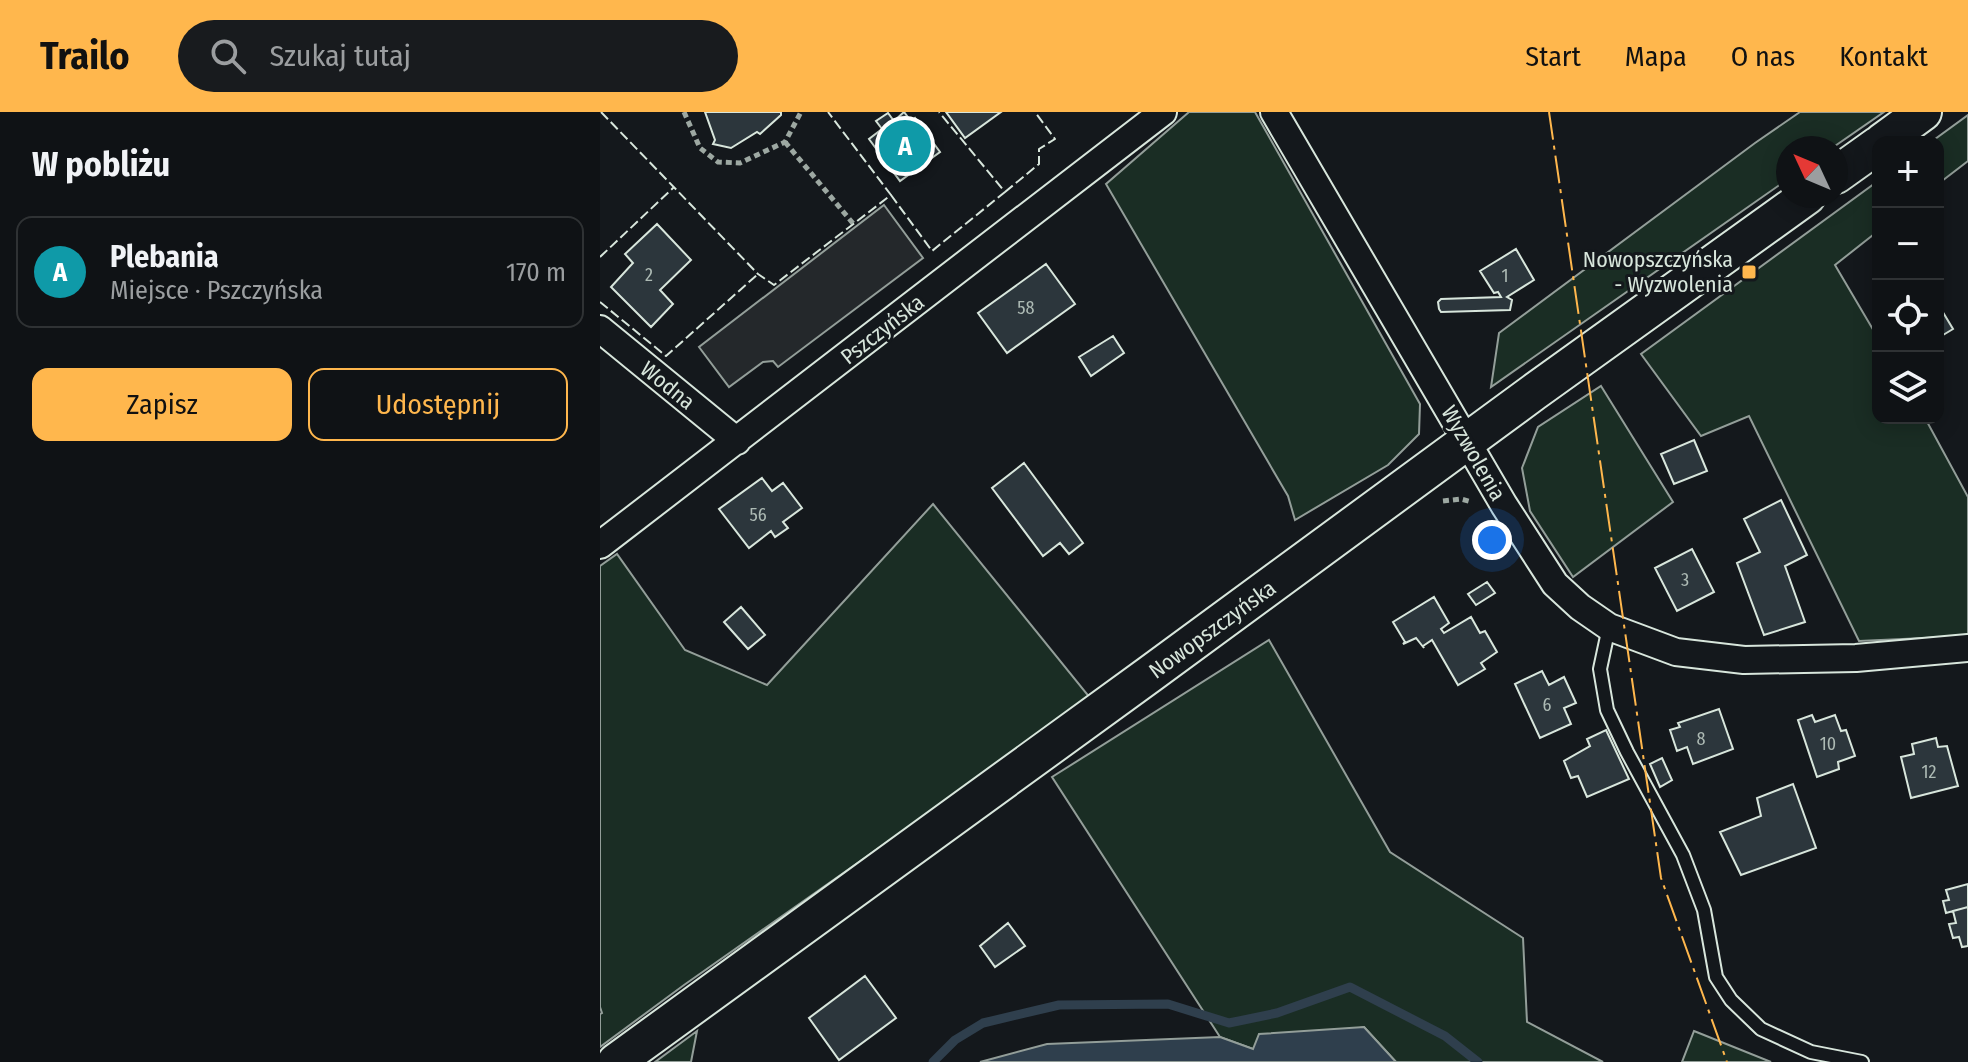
<!DOCTYPE html>
<html lang="pl">
<head>
<meta charset="utf-8">
<style>
  body { margin:0; font-family:"Fira Sans Condensed",sans-serif; background:#181b1e; color:#f1f3f6 }
  .controls { position:absolute; right:24px; top:24px; display:grid; overflow:hidden; border-radius:16px; box-shadow:0 4px 20px #0003 }
  .controls button { width:72px; height:72px; display:grid; place-items:center; padding:0; border:0; border-bottom:2px solid #2f3234; background:#0f1215; color:#f1f3f6; font:40px sans-serif }
  .compass { position:absolute; left:1176px; top:24px; width:72px; height:72px; border-radius:50%; background:#0f1215; box-shadow:0 4px 20px #0003; rotate:314deg }
  .you { position:absolute; left:892px; top:428px; width:28px; height:28px; margin:-20px; border:6px solid #fff; border-radius:50%; background:#1a73e8; box-shadow:0 0 0 12px #1a73e833 }
  .badge { display:grid; place-items:center; width:52px; height:52px; border-radius:50%; background:#ffb74d; color:#fff; font-size:26px; font-weight:700 }
  .pin { position:absolute; translate:-50% -50%; border:4px solid #fff; box-shadow:0 2px 8px #0006 }
  .list { margin:0; padding:0; list-style:none }
  h2 { display:flex; justify-content:space-between; align-items:center; height:104px; margin:0; padding:0 32px; font-size:34px }
  h2 small { font-size:26px; font-weight:400; color:#9b9ea0 }
  .list li { display:grid; grid-template-columns:52px 1fr auto; gap:24px; align-items:center; box-sizing:border-box; height:112px; margin:0 16px 16px; padding:0 16px; border:2px solid #2f3234; border-radius:16px }
  .list b { display:block; font-size:30px; white-space:nowrap }
  .list p { margin:0; font-size:26px; white-space:nowrap; color:#9b9ea0 }
  .list em { font-size:26px; font-style:normal; color:#9b9ea0 }
  .actions { display:flex; gap:16px; padding:24px 32px }
  .actions a { flex:1; padding:18px 0; border:2px solid #ffb74d; border-radius:16px; text-align:center; font-size:28px; color:#ffb74d }
  .actions .main { background:#ffb74d; color:#111 }
  .icon { flex:none; width:44px; height:44px; fill:none; stroke:currentColor; stroke-width:2; stroke-linecap:round; stroke-linejoin:round }
  .map { position:relative; flex:none; width:1368px; height:950px; overflow:hidden }
  header { display:flex; align-items:center; gap:48px; box-sizing:border-box; height:112px; padding:0 40px; background:#ffb74d; color:#111 }
  header strong { font-size:38px }
  nav { display:flex; gap:44px; margin-inline-start:auto; font-size:28px }
  .search { width:560px; height:72px; background:#181b1e; display:flex; align-items:center; gap:20px; box-sizing:border-box; padding:0 28px; border-radius:44px; color:#9b9ea0; font-size:30px }
  main { display:flex }
  aside { flex:1; background:#0f1215 }
  .map>svg:first-child { display:block }
</style>
</head>
<body>
<header>
<strong>Trailo</strong>
<div class="search"><svg class="icon" aria-label="search" viewBox="0 0 24 24"><circle cx="10" cy="10" r="6"/><path d="M15 15l6 6"/></svg>Szukaj tutaj</div>
<nav><a>Start</a><a>Mapa</a><a>O nas</a><a>Kontakt</a></nav>
</header>
<main>
<aside>
<h2>W pobliżu<small></small></h2>
<ul class="list">
<li><span class="badge" style="background:#0f9aa8">A</span><div><b>Plebania</b><p>Miejsce · Pszczyńska</p></div><em>170 m</em></li>
</ul>
<div class="actions"><a class="main">Zapisz</a><a>Udostępnij</a></div>
</aside>
<div class="map">
<svg width="1368" height="950" viewBox="0 0 1368 950">
  <rect width="100%" height="100%" fill="#14181c"/>
  <!-- green -->
  <path fill="#1a2d24" stroke="#939e99" stroke-width="2" d="M589 0H655L820 292 819 322 788 353 695 408 688 384 506 72Z
    M1200 0H1284L1232 36H1188V67L891 275 899 221 1155 31Z
    M1368 3V49L1338 72V30H1331Z
    M1278 69V119L1235 153 1278 226V306H1325L1368 385V524L1259 529 1149 304 1101 324 1041 242Z
    M1001 274 1073 390 973 465 930 399 922 356 938 315Z
    M333 392 491 587 84 873 0 935V902L2 901 0 895V454L17 442 85 538 167 573Z
    M669 528 790 740 923 826 927 910 1003 950H796L764 915 653 937 620 925 452 665Z
    M97 919 91 950H55Z
    M1094 919 1171 950H1082Z"/>
  <!-- parking -->
  <path fill="#24282b" stroke="#939e99" stroke-width="2" d="M284 93 323 146 178 255 173 249 163 250 129 275 99 235Z"/>
  <!-- water -->
  <path fill="#2f3f4d" stroke="#939e99" stroke-width="2" d="M764 915 796 950H380L447 932 620 925 653 937 659 922Z"/>
  <g fill="none" stroke-linecap="round" stroke-linejoin="round">
    <!-- stream -->
    <path stroke="#2f3f4d" stroke-width="9" d="M333 950 355 928 383 911 459 893 568 892 629 911 677 901 750 875 845 924 878 950"/>
  </g>
  <!-- building -->
  <path fill="#2c363c" stroke="#d8e6dc" stroke-width="2" d="M105 0H181V3L160 22 157 20 131 36 113 32 115 28Z
    M304 0 311 9 315 6 340 40 300 69 269 27 282 17 276 9 288 1 294 9Z
    M346 0H401L365 26Z
    M57 112 91 148 60 178 73 192 51 215 11 175 33 151 25 142Z
    M916 137 934 168 907 185 912 188 910 198 841 200 839 197 838 190 841 187 901 185 898 180 894 181 880 159Z
    M446 152 475 192 407 241 378 201Z
    M1338 192 1353 217 1338 226Z
    M513 224 524 241 491 264 479 245Z
    M1094 328 1107 359 1074 372 1061 342Z
    M424 351 483 431 469 442 460 431 443 444 392 376Z
    M162 366 172 379 183 371 202 396 183 410 188 416 175 425 171 419 149 436 119 397Z
    M1181 388 1207 443 1185 454 1205 510 1164 523 1137 451 1160 440 1144 407Z
    M1092 437 1114 480 1077 499 1055 456Z
    M887 470 895 481 876 493 868 482Z
    M834 485 849 511 841 517 844 521 871 505 880 521 885 519 897 540 881 551 885 557 858 573 832 528 823 534 824 536 816 526 803 532 805 530 793 510Z
    M141 495 165 523 148 537 124 510Z
    M942 559 949 573 964 565 976 591 964 596 971 612 940 626 915 572Z
    M1119 597 1133 637 1093 652 1087 635 1077 639 1070 618 1080 615 1078 611Z
    M1212 603 1215 610 1235 603 1241 619 1246 618 1255 644 1238 650 1239 657 1217 665 1198 608Z
    M1006 618 1029 667 987 685 978 664 971 666 964 649 990 634 987 627Z
    M1336 626 1338 635 1347 634 1358 674 1311 686 1301 645 1314 642 1312 632Z
    M1062 646 1072 668 1060 675 1050 652Z
    M1193 672 1216 736 1141 763 1120 720 1161 704 1157 686Z
    M1368 772V795L1346 801 1343 789 1349 788 1346 778Z
    M1368 795V834L1362 835 1359 825 1353 826 1349 812 1356 811 1353 799Z
    M408 811 425 834 395 855 380 834Z
    M265 864 296 906 239 948 209 906Z"/>
  <g fill="none" stroke-linecap="round" stroke-linejoin="round">
    <defs>
      <path id="service" d="M1009 515 1000 557 1007 598 1027 640 1083 743 1104 798 1116 865 1131 888 1161 917 1211 940 1262 950"/>
      <path id="minor" d="M674 0 904 393 955 472 980 495 1009 515 1076 540 1144 548 1256 546 1368 536
        M0 217 137 329
        M0 433 563 0"/>
      <path id="secondary" d="M1282 30 1323 0
        M1236 63 1278 33
        M16 950 550 562 934 280 1207 84"/>
    </defs>
    <!-- service casing -->
    <use href="#service" stroke="#d8e6dc" stroke-width="16"/>
    <!-- minor casing -->
    <use href="#minor" stroke="#d8e6dc" stroke-width="30"/>
    <!-- secondary casing -->
    <use href="#secondary" stroke="#d8e6dc" stroke-width="40"/>
    <!-- path -->
    <path stroke="#9da8a2" stroke-width="5" stroke-dasharray="6 4" stroke-linecap="butt" d="M84 0 100 36 118 50 140 51 185 30 201 0
      M185 30 256 115
      M843 389 861 387 872 390"/>
    <!-- service -->
    <use href="#service" stroke="#14181c" stroke-width="12"/>
    <!-- minor -->
    <use href="#minor" stroke="#14181c" stroke-width="26"/>
    <!-- secondary -->
    <use href="#secondary" stroke="#14181c" stroke-width="36"/>
    <!-- fence -->
    <path stroke="#d8e6dc" stroke-width="2" stroke-dasharray="10 4" stroke-linecap="butt" d="M1 0 158 162 174 173 291 83 228 0
      M405 80 439 52V37L455 27 435 0
      M291 83 332 139 405 80 339 0
      M0 145 74 75
      M0 190 66 244 158 162"/>
    <!-- power -->
    <path stroke="#ffb74d" stroke-width="2" stroke-dasharray="28 6 4 6" stroke-linecap="butt" d="M949 0 1061 766 1127 950"/>
  </g>
  <!-- markers -->
  <rect fill="#ffb74d" stroke="#14181c" stroke-width="3" x="1141" y="152" width="16" height="16" rx="4"/>
  <g text-anchor="middle" stroke-width="6" stroke-linejoin="round" paint-order="stroke">
    <!-- number labels -->
    <g font-size="18" fill="#adbab4">
      <text x="49" y="169">2</text>
      <text x="905" y="170">1</text>
      <text x="426" y="202">58</text>
      <text x="158" y="409">56</text>
      <text x="1085" y="474">3</text>
      <text x="947" y="599">6</text>
      <text x="1101" y="633">8</text>
      <text x="1228" y="638">10</text>
      <text x="1329" y="666">12</text>
    </g>
    <!-- poi labels -->
    <g font-size="22" fill="#d8e6dc" stroke="#14181c" text-anchor="end">
      <text x="1133" y="155">Nowopszczyńska<tspan x="1133" dy="25">- Wyzwolenia</tspan></text>
    </g>
    <!-- street labels -->
    <g font-size="22" fill="#d8e6dc" stroke="#14181c">
      <text transform="translate(282 217) rotate(-38)" y="8">Pszczyńska</text>
      <text transform="translate(68 273) rotate(39)" y="8">Wodna</text>
      <text transform="translate(874 341) rotate(60)" y="8">Wyzwolenia</text>
      <text transform="translate(612 517) rotate(-36)" y="8">Nowopszczyńska</text>
    </g>
  </g>
</svg>
<div class="controls">
<button>+</button>
<button>−</button>
<button><svg class="icon" aria-label="locate" viewBox="0 0 24 24"><circle cx="12" cy="12" r="6"/><path d="M12 2v4M12 18v4M2 12h4M18 12h4"/></svg></button>
<button><svg class="icon" aria-label="layers" viewBox="0 0 24 24"><path d="M12 4l9 5-9 5-9-5zM3 14l9 5 9-5"/></svg></button>
</div>
<svg class="compass" viewBox="-18 -18 36 36"><path d="M0-13l5 13h-10z" fill="#e53935"/><path d="M0 13l5-13h-10z" fill="#9b9ea0"/></svg>
<div class="you"></div>
<div class="pin badge" style="left:305px;top:34px;background:#0f9aa8">A</div>
</div>
</main>
</body>
</html>
